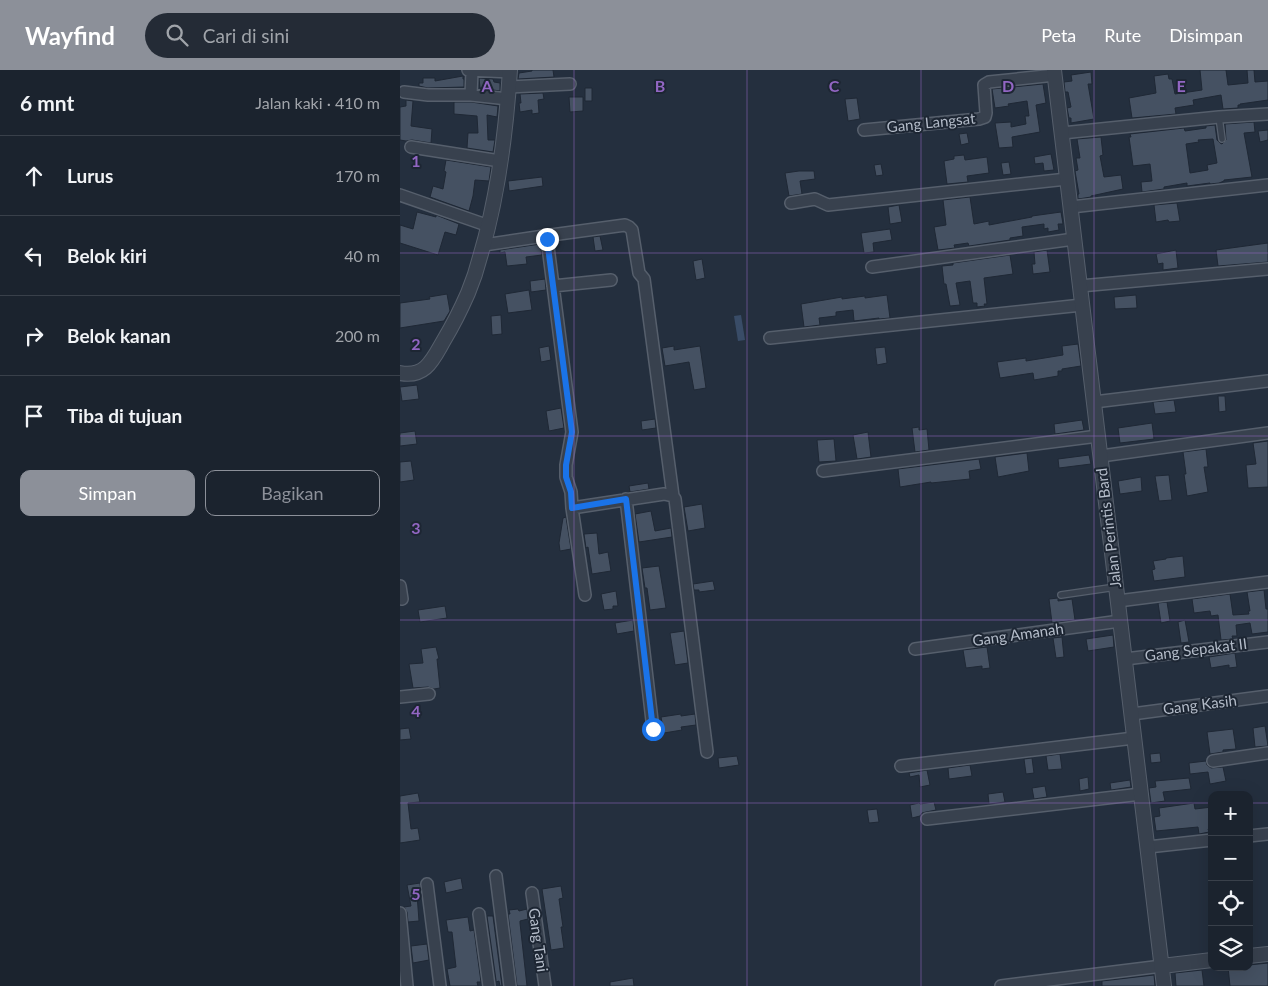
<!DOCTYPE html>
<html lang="id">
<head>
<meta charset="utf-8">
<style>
  body { margin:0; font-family:Lato,sans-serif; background:#242b36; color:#f1f3f6 }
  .controls { position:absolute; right:15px; bottom:15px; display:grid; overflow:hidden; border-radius:10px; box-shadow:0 5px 20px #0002 }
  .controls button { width:45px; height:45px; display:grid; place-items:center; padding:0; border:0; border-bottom:1px solid #39404a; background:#1b232e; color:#f1f3f6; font:25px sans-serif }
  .stop { position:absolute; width:15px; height:15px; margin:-11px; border:4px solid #1a73e8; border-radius:50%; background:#fff }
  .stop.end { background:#1a73e8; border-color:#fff; box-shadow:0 1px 5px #0008 }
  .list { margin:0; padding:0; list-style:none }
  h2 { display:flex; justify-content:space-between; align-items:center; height:65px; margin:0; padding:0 20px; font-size:21px }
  h2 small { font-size:16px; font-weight:400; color:#a0a4aa }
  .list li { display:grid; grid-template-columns:32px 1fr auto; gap:15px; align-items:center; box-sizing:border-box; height:80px; padding:0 20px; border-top:1px solid #39404a }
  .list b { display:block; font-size:19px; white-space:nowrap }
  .list em { font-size:16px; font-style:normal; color:#a0a4aa }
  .actions { display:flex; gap:10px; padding:15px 20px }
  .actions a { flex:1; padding:11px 0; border:1px solid #8c9099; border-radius:10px; text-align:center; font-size:18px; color:#8c9099 }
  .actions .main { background:#8c9099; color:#fff }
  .icon { flex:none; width:28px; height:28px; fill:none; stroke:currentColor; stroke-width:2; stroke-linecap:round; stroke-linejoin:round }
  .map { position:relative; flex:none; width:868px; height:916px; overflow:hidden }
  header { display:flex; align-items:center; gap:30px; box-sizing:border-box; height:70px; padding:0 25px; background:#8c9099; color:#fff }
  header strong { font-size:24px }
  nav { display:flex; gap:28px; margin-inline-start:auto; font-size:18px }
  .search { width:350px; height:45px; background:#242b36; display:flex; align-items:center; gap:12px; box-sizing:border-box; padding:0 18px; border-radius:28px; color:#a0a4aa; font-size:19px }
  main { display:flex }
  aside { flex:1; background:#1b232e }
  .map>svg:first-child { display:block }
</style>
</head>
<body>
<header>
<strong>Wayfind</strong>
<div class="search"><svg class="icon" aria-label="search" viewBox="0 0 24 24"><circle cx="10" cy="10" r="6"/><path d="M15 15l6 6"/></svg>Cari di sini</div>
<nav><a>Peta</a><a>Rute</a><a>Disimpan</a></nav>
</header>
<main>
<aside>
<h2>6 mnt<small>Jalan kaki · 410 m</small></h2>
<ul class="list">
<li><svg class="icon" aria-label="ahead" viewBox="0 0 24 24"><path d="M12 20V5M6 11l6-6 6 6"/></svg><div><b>Lurus</b></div><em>170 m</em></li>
<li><svg class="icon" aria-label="left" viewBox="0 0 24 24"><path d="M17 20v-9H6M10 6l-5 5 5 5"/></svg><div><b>Belok kiri</b></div><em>40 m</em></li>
<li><svg class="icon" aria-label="right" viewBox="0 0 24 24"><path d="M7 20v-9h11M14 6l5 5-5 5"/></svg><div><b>Belok kanan</b></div><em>200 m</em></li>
<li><svg class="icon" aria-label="arrive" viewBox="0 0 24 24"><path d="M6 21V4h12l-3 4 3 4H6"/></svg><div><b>Tiba di tujuan</b></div></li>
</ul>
<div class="actions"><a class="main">Simpan</a><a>Bagikan</a></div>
</aside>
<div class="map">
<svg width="868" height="916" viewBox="0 0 868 916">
  <rect width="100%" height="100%" fill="#242f3e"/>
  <!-- water -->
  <path fill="#394c67" d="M341 245 345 270 338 271 334 246Z"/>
  <!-- building -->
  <path fill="#455162" stroke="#1f2835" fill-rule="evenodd" d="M132 0H153L154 7 118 9 119 3 132 1Z
    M800 0H826L828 15 848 13 847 0H854L855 12 868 11V30L840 34V35H838V38L823 39 821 25 793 30 794 35 775 38 776 44 732 48 729 28 756 23 754 6 768 4 769 9H772L775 24 802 20Z
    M691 2 692 14H688L694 49 671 53V48H669L667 38 671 37 668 22H665L664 12 672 11 671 5Z
    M63 6V9H64V17L28 18 19 16V13H23V8H35V11Z
    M79 8 93 9 94 12 100 13V21L80 18Z
    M643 14 646 33 636 35 640 62 612 67 613 77 599 78 595 53 611 52V57L626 54 625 46H629L627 31 608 34 609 36 595 38 592 19Z
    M185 18H192V31H185Z
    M143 23 144 29 138 30 139 43 132 44V40L120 42 119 33H121L120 24Z
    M169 27H183V41L170 42Z
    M457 28 460 49 448 51 445 29Z
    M6 30 13 31 11 56 32 59 31 73 12 70 6 71 0 70V37L6 36Z
    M54 32H71L98 36 97 47 87 45 88 70H95L93 82 67 78 68 63H78L77 46 54 44Z
    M854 52 855 62 844 63 852 107 824 110V111L819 113 810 114V113L787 116V113L764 117V119L742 122 741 112 752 111 750 94 733 96 729 67H731L730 64 784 58 785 61 806 58V56L815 55 817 70 820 73 822 74 826 70 825 54ZM813 69 817 93 807 95 808 100 790 103 786 74 799 72 798 70Z
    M868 60V70L860 72 858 61Z
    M567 63 569 73 561 75 559 64Z
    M701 67 703 85 700 86 704 107 721 105 723 119 691 126V127L678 129V124H679L675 101 678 100 676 88H680L677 69Z
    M651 84 654 100 644 101 643 93 635 94 634 87Z
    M564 85 565 90 587 87 589 103 567 106 568 112 547 114 544 91 554 89V86Z
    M46 90 91 97 89 111 75 110 73 126 69 141 30 127 33 116 43 119 46 102 44 101Z
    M609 92 611 104 603 105 601 93Z
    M481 94 483 105 476 106 474 95Z
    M399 101H414L415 109 400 111 402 124 389 126 385 103Z
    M142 107 143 116 109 121 108 111Z
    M570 127 574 154 589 151V155L632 147V146L661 142 663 154H658L659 160 648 162V158L644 159V154L622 157 623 166 610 168V170L569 176 568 173 554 175 555 178 538 180 534 157 546 155 543 130Z
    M777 133 780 151 769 152 768 150 756 152 754 135Z
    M499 135 502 152 490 154 488 137Z
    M17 142 36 147V145L59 154 56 165 45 162 38 185 0 173V155L13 159Z
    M490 159 492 170 473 173 474 182 464 183 461 163Z
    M200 166 203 180 195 181 193 167Z
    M868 173V192L818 196 816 180Z
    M140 174 142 185 126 187 127 194 107 196 105 182 100 183V180Z
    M647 180 650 202 633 204 632 194H635L634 182Z
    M776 180 778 198 763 200V193L758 194 756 184Z
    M610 185 613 204 584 208 587 234H584L585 236 577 237V233H573L570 211 556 213 560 235 550 236 546 214H544L542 196 553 195V193Z
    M302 189 305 208 296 210 293 191Z
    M145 209 146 220 131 222 130 211Z
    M129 220 132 240 108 243 105 224Z
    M47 224 50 241 44 251 0 258V233L30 229 29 227Z
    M487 225 490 248 479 249V248L454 251 453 240 436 242V246L419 248 420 255 404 257 401 234 442 227V229L465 226V228Z
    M736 225 737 238 715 239 714 227Z
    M101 245 102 264 92 265 91 246Z
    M678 274 681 296 662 299V301H658V306L634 310 633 303 600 308 597 292 626 288V291L663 285 662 276Z
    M149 276 151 290 141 292 139 278Z
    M274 276V280L300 276 306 318 294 320 289 292 265 296 262 278Z
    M485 277 487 293 477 295 475 278Z
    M17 315 19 329 2 331 0 317Z
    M818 326H825L826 341 819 342Z
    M774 330 776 342 755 344 753 332Z
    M161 338 164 358 149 361 146 341Z
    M255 349 256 358 242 360 241 351Z
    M682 350 684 360 655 364 654 354Z
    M752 353 754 369 720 373 718 358Z
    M519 357V360L527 359 529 380 515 382 512 358Z
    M15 361 17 374 0 376V363Z
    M468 362 471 387 457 389 453 365Z
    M434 369 436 391 419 392 417 370Z
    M868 371V417L848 418 846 395 856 394 853 373Z
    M806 379 808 397H804L808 422 787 426 784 404H786L783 382Z
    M627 383 629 401 598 407 595 387Z
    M689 385 691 394 659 398 658 389Z
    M579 389 581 399 569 401 570 409 531 413V412L500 417 498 399Z
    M11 391 14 410 0 412V392Z
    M769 405 772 430 759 431 755 406Z
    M741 407 742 421 720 424 718 411Z
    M248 413 249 419 230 422 229 416Z
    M302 434 305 458 288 461 284 437Z
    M251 441 255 461 271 458 272 467 239 472 235 444Z
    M166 447 171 479 160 481 159 473 163 448Z
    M197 463 199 484 208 482 211 501 192 504 188 477 186 478 184 464Z
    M783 486 785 507 754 511 752 500 755 499 753 491 766 489V488Z
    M259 496 266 538 250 540 247 518H245L242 498Z
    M313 511 315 520 299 522V520H294L293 514Z
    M864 520 866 539H868V562L852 564 850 553 836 555 837 566H832L833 569 821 570 818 545 811 546 810 541 794 543 792 529 830 524 833 545 849 544 848 541H850L847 522Z
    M216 521 218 536H213V539L204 540 201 524Z
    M658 528V531L672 529 675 550 652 553 649 529Z
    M767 532 770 551 761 553 758 533Z
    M45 536 47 548 20 552 18 540Z
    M233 550 234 561 217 564 215 553Z
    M785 550 789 572 781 573 778 552Z
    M284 561 288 593 275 595 270 563Z
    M713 565 714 577 688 581 686 569Z
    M662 567 664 587 656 588 653 568Z
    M36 577 39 589H37L40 618 34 619 28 617 13 618 9 594 23 593 21 579Z
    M587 577 590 598 582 599V596L566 598 563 580Z
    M835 583 837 597 829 598V595L811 598 809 587Z
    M281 644V646L295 644 296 655 281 657 282 660 264 663 261 647Z
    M865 656 868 676 855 677 853 658Z
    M9 658 11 669 0 670V659Z
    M833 659 836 679 823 680V682L810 684 807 662Z
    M760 683 761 692 751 693 750 684Z
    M660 684 662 699 648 700 646 686Z
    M337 686 339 695 319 698 318 688Z
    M632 688 634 703 626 704 624 689Z
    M806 691 807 695 811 698 823 697 826 711 810 714 808 702 790 704 789 693Z
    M570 695 572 706 549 709 548 698Z
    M527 700 530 715 520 717 519 705 510 707 509 703Z
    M688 707 689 719 680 721 679 709Z
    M789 708 791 719 763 722 765 731 751 733 749 718 756 717 755 711Z
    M730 710 731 717 711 720 710 713Z
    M645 716 647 727 634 729 632 718Z
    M603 722 605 732 589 734 588 724Z
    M18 723 20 732 8 733 11 759 18 758 20 770 0 773V726Z
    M534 732 536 740 526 742 522 743 520 746 512 748 510 735 519 733 520 734Z
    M794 733 795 739 812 737V758L808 759 809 762 799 764 798 757 756 761 754 747 760 746 759 738Z
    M477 739 479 752 469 753 467 740Z
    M61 808 63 819 46 823 44 812Z
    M20 813 21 823 17 824 19 851 8 852 7 842 4 837 11 836 7 815Z
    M161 816 163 828 159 829 163 857H161L164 878 151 880 142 819Z
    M118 839 119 841 127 839 128 849 120 851V853L127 916H117L108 844H110L109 840Z
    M87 846H93L102 916H100L99 911 96 912V910Z
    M68 847 70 861 74 860 81 912H77L78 916H50L47 899 56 897 52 862H48L46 850Z
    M27 874 29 890 13 893 11 876Z
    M868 893V916H830L828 897H849V895Z
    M802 900 804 916H776L775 903Z
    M754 905 755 916H702V911Z
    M233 908 234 916H210V912Z"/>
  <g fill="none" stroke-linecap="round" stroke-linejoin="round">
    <defs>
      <path id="service" d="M819 47 822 69
        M661 525 716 517"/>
      <path id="minor" d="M68 0 110 2
        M109 17 170 14
        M4 22 28 25H71L108 29
        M71 25 72 1
        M464 60 579 49 585 47 586 43 584 15 589 12 655 5
        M662 63 819 47 868 44
        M11 77 100 91
        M0 125 89 156
        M391 133 415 129 428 135 667 109
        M671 137 868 115
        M144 166 225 155 229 157 232 160 239 203 244 209 273 426 275 429 307 682
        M84 175 144 166 147 169 172 362 166 395V407L171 422 172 438 185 525
        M472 197 674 169
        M153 216 211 210
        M680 216 868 199
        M370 268 682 235
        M694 332 868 311
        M701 386 868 363
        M423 401 698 366
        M226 429 253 659
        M172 438 264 424 273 426
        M0 516 2 529
        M718 531 868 512
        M515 579 720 551
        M725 589 868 572
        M0 627 29 624
        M732 644 868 626
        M813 691 868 683
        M501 696 734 668
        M527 749 741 724
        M849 766 868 764
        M748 777 812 770
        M96 806 110 916
        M27 814 40 916
        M132 823 145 916
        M0 843 7 916
        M79 844 89 916
        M601 916 762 896"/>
      <path id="tertiary" d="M654 0 764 916
        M0 303C26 308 33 289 44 270 53 255 61 239 68 223 73 211 77 199 80 187 98 127 106 63 110 0
        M849 886 868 884
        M762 896 812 890"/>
    </defs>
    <!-- service casing -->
    <use href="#service" stroke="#565f6c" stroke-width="8"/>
    <!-- minor casing -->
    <use href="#minor" stroke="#565f6c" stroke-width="14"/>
    <!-- tertiary casing -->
    <use href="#tertiary" stroke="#565f6c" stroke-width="16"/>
    <!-- service -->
    <use href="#service" stroke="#38414e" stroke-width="5.5"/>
    <!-- minor -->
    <use href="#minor" stroke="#38414e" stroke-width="11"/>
    <!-- tertiary -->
    <use href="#tertiary" stroke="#38414e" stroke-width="14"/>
  </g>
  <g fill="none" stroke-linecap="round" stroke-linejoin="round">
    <!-- route -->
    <path stroke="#1a73e8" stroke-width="6" d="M147 169 172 362 166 395V407L171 422 172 438 226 429 253 659"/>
  </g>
  <!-- grid -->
  <path fill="none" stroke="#9266c3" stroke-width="1" stroke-opacity="0.55" d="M174 0V916M347 0V916M521 0V916M694 0V916M0 183H868M0 366H868M0 550H868M0 733H812M849 733H868"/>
  <g text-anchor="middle" stroke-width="4" stroke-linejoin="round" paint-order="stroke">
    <!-- street labels -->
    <g font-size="15" fill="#b4bcc9" stroke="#1d2633">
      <text transform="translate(531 53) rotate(-6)" y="5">Gang Langsat</text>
      <text transform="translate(709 458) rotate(-97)" y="5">Jalan Perintis Bard</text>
      <text transform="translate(618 565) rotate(-8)" y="5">Gang Amanah</text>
      <text transform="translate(796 580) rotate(-7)" y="5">Gang Sepakat II</text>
      <text transform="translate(800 635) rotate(-7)" y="5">Gang Kasih</text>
      <text transform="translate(138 870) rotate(82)" y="5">Gang Tani</text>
    </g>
  </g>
  <g font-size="16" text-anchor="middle" font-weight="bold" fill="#9266c3" stroke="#1d2633" stroke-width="4" stroke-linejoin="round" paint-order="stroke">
    <text x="87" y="22">A</text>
    <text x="260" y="22">B</text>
    <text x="434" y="22">C</text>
    <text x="608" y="22">D</text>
    <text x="781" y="22">E</text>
    <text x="16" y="97">1</text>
    <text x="16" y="280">2</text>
    <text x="16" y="464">3</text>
    <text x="16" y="647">4</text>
    <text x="16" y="830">5</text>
  </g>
</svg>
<div class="controls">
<button>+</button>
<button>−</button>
<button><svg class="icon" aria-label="locate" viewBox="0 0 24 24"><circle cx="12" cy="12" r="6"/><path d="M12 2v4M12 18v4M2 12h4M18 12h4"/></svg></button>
<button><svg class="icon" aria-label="layers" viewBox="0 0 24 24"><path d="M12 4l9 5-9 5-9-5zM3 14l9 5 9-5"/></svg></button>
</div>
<div class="stop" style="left:253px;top:659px"></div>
<div class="stop end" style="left:147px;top:169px"></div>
</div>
</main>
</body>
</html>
